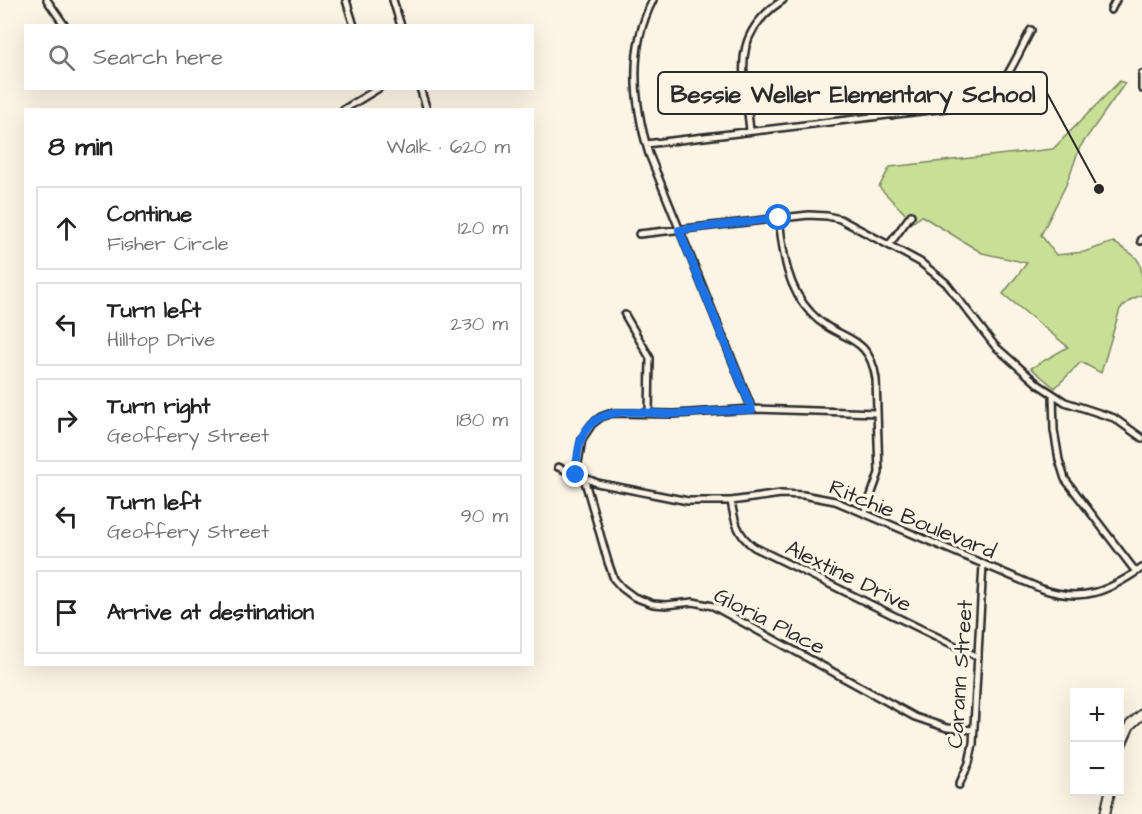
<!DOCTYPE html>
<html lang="en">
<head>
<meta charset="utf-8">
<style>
  body { margin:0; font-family:"Architects Daughter",sans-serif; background:#f2f2f2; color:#222 }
  .controls { position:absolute; right:18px; bottom:18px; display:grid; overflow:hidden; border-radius:0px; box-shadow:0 6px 24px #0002 }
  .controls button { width:54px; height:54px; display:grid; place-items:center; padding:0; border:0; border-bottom:2px solid #e0e0e0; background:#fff; color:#222; font:30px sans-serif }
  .stop { position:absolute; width:18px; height:18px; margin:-14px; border:4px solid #1a73e8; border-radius:50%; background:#fff }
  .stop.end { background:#1a73e8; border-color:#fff; box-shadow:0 2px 6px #0008 }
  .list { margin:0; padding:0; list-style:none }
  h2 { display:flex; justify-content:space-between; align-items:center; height:78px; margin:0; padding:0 24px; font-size:26px }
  h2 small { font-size:20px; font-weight:400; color:#767676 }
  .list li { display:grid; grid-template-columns:39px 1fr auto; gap:18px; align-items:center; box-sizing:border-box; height:84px; margin:0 12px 12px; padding:0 12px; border:2px solid #e0e0e0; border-radius:0px }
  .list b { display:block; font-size:22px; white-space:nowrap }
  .list p { margin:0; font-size:20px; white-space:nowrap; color:#767676 }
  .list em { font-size:20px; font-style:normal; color:#767676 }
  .icon { flex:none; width:33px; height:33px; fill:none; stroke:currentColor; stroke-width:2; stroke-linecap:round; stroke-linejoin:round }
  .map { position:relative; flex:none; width:1142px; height:814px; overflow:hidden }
  .search { position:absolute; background:#fff; box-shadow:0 6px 24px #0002; left:24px; top:24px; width:510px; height:66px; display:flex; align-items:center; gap:15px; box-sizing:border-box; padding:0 21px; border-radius:0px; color:#767676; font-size:22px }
  .panel { position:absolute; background:#fff; box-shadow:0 6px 24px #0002; left:24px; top:108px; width:510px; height:558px; border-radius:0px }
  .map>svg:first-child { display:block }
</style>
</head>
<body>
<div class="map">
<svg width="1142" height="814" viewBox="0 0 1142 814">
  <rect width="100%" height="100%" fill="#fcf5e5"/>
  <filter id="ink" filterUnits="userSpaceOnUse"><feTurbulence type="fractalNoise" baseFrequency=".0167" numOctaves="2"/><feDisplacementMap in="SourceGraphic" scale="12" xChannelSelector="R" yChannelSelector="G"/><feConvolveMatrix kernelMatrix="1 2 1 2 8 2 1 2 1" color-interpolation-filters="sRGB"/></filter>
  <g filter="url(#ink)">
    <!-- green -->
    <path fill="#c8e096" stroke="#7a8660" stroke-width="1.5" d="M1120 81 1125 83 1080 147 1066 185 1041 235 1056 255 1084 252 1113 242C1142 260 1142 257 1142 295L1132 299 1120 309 1101 373 1081 362 1055 388 1031 368 1068 347 1003 294 1027 263 982 253 922 216 913 222 879 187 890 167 1053 149Z"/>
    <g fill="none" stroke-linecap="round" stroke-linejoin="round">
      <defs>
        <path id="minor" d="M47 0 65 26
          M346 0 354 26
          M393 0 401 26
          M653 0C628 48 634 105 649 154L752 409
          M1111 10 1116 0
          M1142 74V89
          M420 88 427 110
          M343 110 379 88
          M893 115V97
          M750 131C745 75 728 36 783 0
          M646 144 980 104C1001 96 1020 50 1031 30
          M779 218C783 252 786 287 811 313 837 342 869 331 876 379L879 473 865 512
          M639 234 809 215 827 216 840 219 920 262 946 283 995 346 1039 385 1065 402 1114 418 1142 438
          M1141 241 1142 239
          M889 245 911 215
          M625 315 650 358 649 413
          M1053 396 1054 430 1059 460 1065 479 1136 572
          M558 467 597 483 688 501H731L781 494 803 495 835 501 1042 589C1083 603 1109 591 1142 568
          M576 475 582 439 592 424 601 417 612 413 674 414 752 409 877 413
          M584 478 608 562 614 579 622 588 634 597 653 604 666 605 693 602 713 606 915 717 947 728 974 730
          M731 501C734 519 737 535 754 547L978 657
          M959 785 969 763 973 744 983 564"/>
        <path id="secondary" d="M1120 747 1130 725 1142 714
          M1105 814 1110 792"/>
      </defs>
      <!-- minor casing -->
      <use href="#minor" stroke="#2b2b2b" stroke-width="10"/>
      <!-- secondary casing -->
      <use href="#secondary" stroke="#2b2b2b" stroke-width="12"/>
      <!-- minor -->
      <use href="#minor" stroke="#fcf5e5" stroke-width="5"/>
      <!-- secondary -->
      <use href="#secondary" stroke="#fcf5e5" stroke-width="8"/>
    </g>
  </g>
  <g fill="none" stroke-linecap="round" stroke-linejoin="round" filter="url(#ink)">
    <!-- route -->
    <path stroke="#1a73e8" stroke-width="8" d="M576 475C577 466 577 456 579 447 589 400 639 414 673 414 699 413 725 410 752 410L679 230 779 218"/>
  </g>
  <g text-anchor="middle" stroke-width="6" stroke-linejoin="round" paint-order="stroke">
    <!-- street labels -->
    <g font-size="22" fill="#2b2b2b" stroke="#fcf5e5">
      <text transform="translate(913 518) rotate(22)" y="8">Ritchie Boulevard</text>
      <text transform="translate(849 575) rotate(26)" y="8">Alextine Drive</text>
      <text transform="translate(770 620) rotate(27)" y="8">Gloria Place</text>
      <text transform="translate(959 674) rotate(-86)" y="8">Carann Street</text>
    </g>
  </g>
  <!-- callouts -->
  <path fill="none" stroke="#2b2b2b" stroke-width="2" d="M1099 189L1047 93"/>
  <circle fill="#2b2b2b" stroke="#fcf5e5" stroke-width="2" cx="1099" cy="189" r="6"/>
  <rect fill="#fcf5e5" stroke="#2b2b2b" stroke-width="2" x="658" y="72" width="389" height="42" rx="6"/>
  <g font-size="24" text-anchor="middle" font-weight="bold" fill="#2b2b2b">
    <text x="853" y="102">Bessie Weller Elementary School</text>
  </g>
</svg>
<div class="controls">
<button>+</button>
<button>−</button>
</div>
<div class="stop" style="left:779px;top:218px"></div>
<div class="stop end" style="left:576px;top:475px"></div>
<div class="search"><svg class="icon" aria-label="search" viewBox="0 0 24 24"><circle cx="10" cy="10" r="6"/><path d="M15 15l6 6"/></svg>Search here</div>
<section class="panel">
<h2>8 min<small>Walk · 620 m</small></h2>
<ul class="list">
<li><svg class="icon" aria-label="ahead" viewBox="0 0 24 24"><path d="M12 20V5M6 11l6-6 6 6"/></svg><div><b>Continue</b><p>Fisher Circle</p></div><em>120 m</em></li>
<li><svg class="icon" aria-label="left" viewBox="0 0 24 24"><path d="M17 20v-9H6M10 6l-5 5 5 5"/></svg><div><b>Turn left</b><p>Hilltop Drive</p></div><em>230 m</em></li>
<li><svg class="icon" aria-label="right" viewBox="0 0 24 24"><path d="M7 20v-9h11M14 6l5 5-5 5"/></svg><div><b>Turn right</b><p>Geoffery Street</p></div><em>180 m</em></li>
<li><svg class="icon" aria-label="left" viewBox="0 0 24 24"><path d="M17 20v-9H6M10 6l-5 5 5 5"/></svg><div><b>Turn left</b><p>Geoffery Street</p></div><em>90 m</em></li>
<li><svg class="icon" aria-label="arrive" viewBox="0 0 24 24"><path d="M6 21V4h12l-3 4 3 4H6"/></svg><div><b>Arrive at destination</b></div></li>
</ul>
</section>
</div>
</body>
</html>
